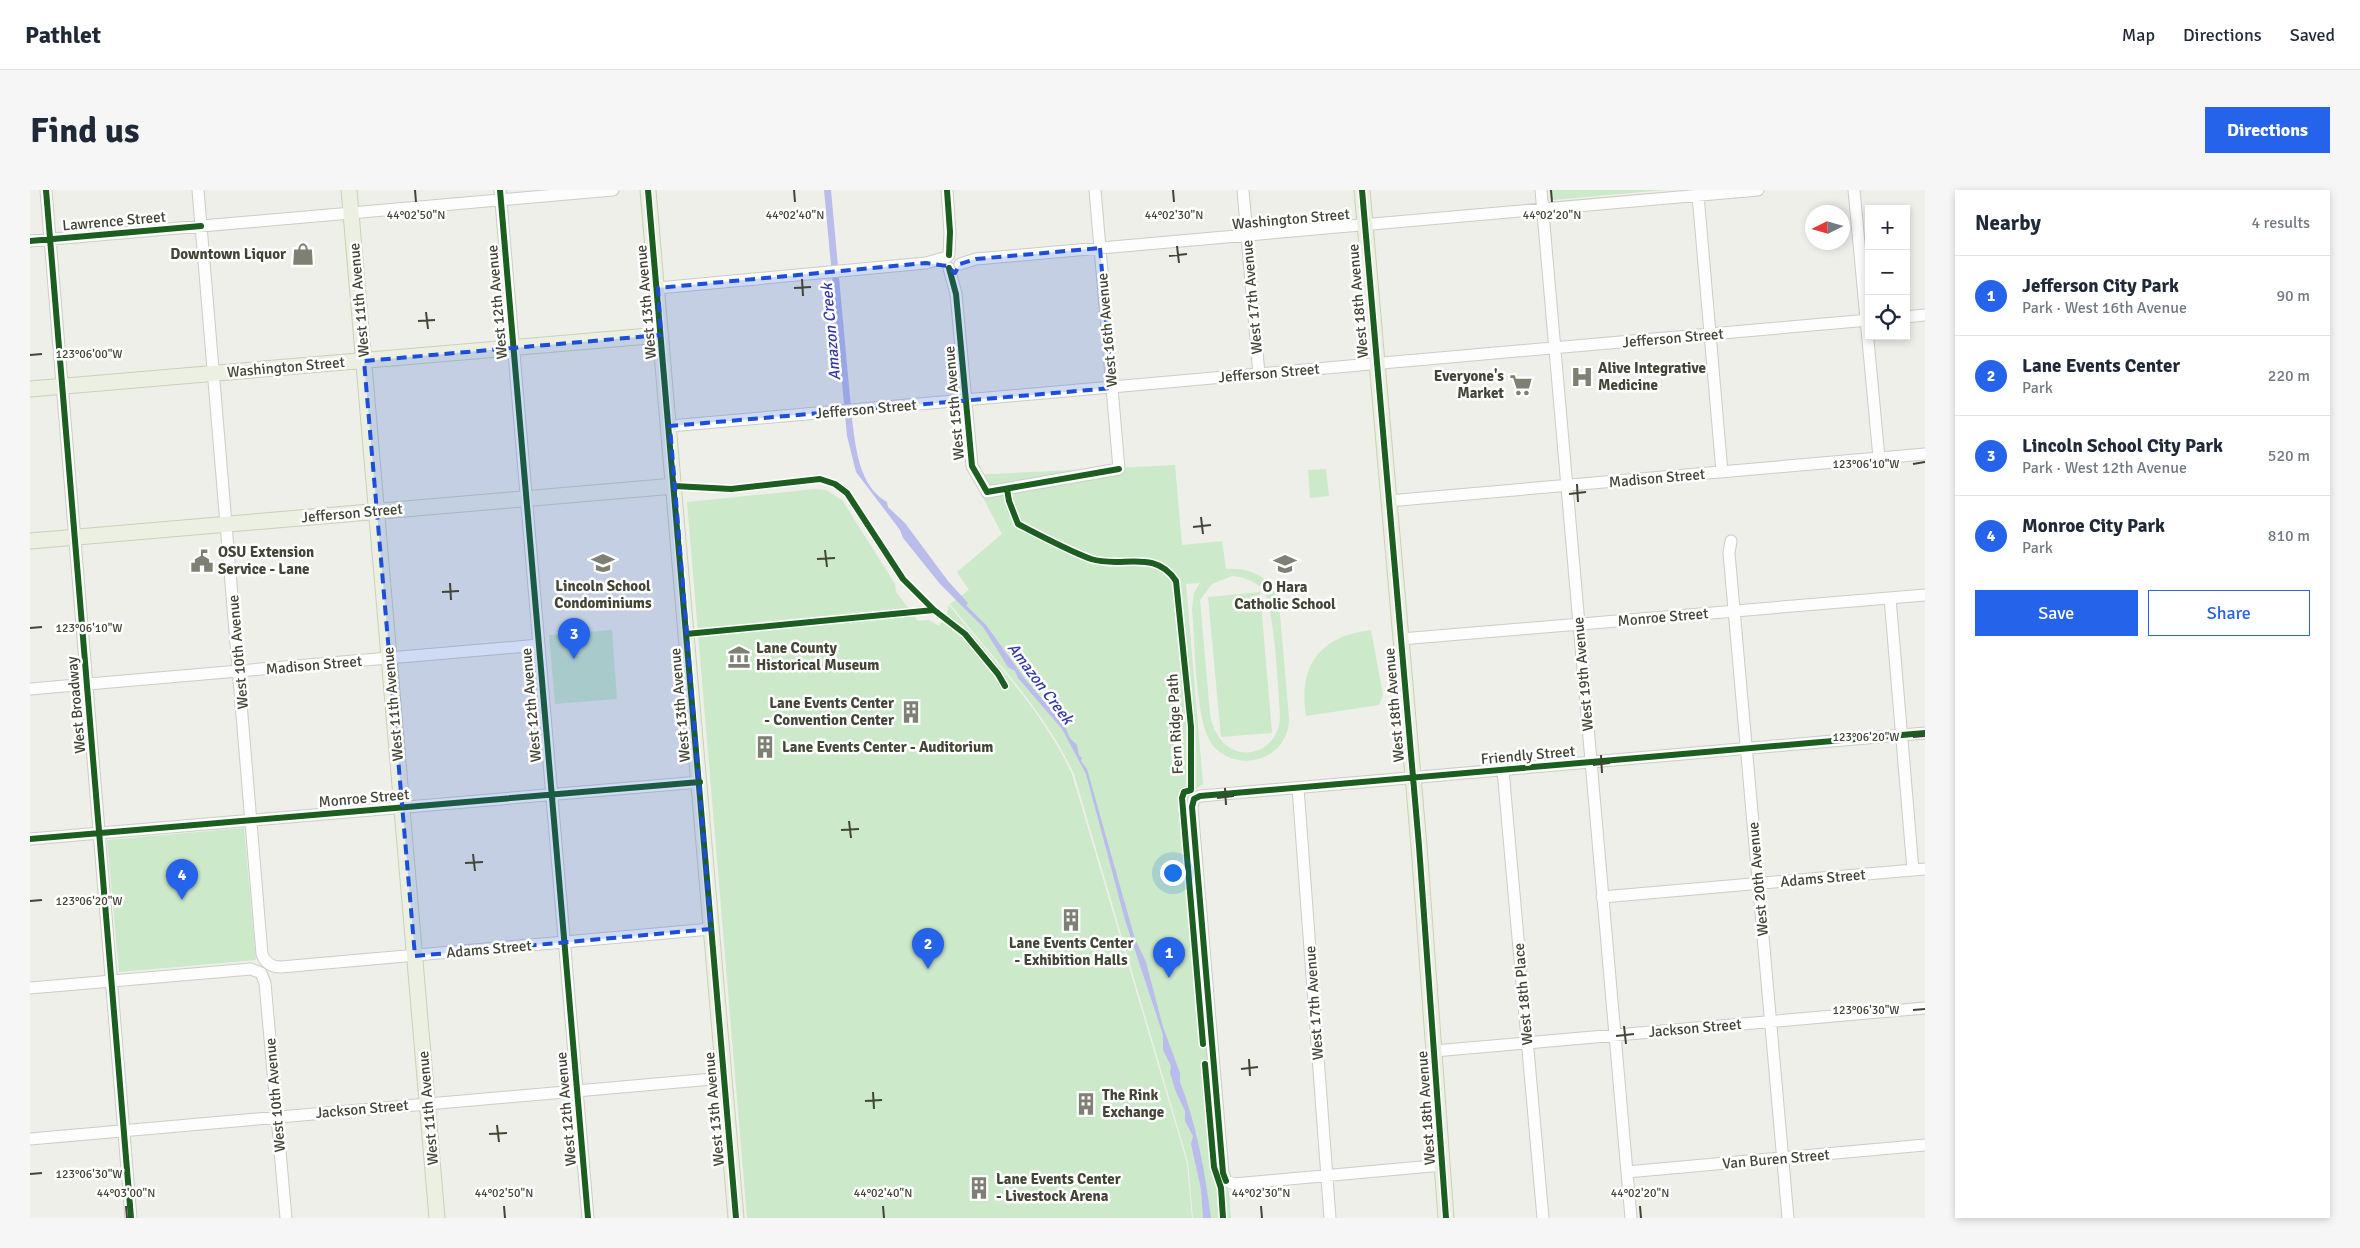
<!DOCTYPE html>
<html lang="en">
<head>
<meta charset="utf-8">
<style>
  body { margin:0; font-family:Signika,sans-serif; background:#f6f6f7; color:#1f2937 }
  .controls { position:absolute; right:15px; top:15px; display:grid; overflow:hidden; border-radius:0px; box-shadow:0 2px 8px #0003 }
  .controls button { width:45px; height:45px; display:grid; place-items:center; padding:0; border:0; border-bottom:1px solid #e0e1e3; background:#fff; color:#1f2937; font:25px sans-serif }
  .compass { position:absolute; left:1775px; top:15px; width:45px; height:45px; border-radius:50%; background:#fff; box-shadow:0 2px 8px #0003; rotate:265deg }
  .you { position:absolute; left:1142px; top:682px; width:18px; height:18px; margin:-12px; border:4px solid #fff; border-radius:50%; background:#1a73e8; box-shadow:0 0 0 8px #1a73e833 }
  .badge { display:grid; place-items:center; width:32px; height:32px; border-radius:50%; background:#2563eb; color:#fff; font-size:16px; font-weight:700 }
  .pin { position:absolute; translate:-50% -41px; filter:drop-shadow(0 1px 2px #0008) }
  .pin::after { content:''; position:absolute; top:26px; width:18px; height:15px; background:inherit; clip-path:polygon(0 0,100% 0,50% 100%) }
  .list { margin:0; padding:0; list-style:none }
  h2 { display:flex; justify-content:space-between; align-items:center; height:65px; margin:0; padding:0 20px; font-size:21px }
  h2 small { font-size:16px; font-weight:400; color:#747a83 }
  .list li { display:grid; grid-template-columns:32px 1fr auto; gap:15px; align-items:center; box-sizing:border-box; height:80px; padding:0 20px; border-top:1px solid #e0e1e3 }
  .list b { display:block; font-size:19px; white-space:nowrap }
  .list p { margin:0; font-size:16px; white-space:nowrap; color:#747a83 }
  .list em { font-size:16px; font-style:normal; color:#747a83 }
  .actions { display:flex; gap:10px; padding:15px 20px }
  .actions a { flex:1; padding:11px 0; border:1px solid #2563eb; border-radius:0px; text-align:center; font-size:18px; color:#2563eb }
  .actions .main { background:#2563eb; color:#fff }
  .icon { flex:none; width:28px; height:28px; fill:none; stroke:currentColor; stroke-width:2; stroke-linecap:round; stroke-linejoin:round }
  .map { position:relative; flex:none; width:1895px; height:1028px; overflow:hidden; border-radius:0px }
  header { display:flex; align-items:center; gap:30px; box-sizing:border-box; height:70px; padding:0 25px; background:#fff; border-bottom:1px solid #e0e1e3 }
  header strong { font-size:24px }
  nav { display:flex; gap:28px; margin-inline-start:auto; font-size:18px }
  .intro { display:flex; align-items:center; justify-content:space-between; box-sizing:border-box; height:120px; padding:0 30px }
  h1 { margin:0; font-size:35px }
  .button { padding:12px 22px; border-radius:0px; background:#2563eb; color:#fff; font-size:18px; font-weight:700 }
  main { display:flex; gap:30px; padding:0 30px }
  aside { flex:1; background:#fff; border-radius:0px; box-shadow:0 2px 8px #0003 }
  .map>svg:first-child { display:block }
</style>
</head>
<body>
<header>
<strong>Pathlet</strong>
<nav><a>Map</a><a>Directions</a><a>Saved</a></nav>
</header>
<div class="intro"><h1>Find us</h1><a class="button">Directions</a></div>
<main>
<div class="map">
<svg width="1895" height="1028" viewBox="0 0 1895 1028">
  <rect width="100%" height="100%" fill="#eeefe8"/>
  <!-- green -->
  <path fill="#cce9c9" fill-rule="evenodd" d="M1519 0H1634L1523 10 1520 7Z
    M1145 275 1152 355 1192 351 1196 379C1220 377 1243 387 1249 413L1259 528C1259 544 1252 557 1238 565 1228 571 1215 572 1204 569 1194 566 1185 560 1180 551 1165 526 1165 451 1162 419L1164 403 1170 393 1156 394 1173 594 1158 604 1190 987 1199 1001 1201 1028H1163L1158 972 1044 584C1015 521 963 468 920 414L939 400 927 382 972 344 941 285ZM1202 386C1213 387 1226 391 1233 400 1245 419 1248 499 1250 525 1251 569 1190 581 1180 524L1170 410 1182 394Z
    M1296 279 1299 306 1280 308 1278 280Z
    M785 299 796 300 812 310 865 394 866 402 888 431 899 430 909 436 917 423 919 415C962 469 1013 521 1042 584L1157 973 1162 1028H717L657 312Z
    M1230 402 1242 543 1191 547 1178 407Z
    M582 440 587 509 525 514 519 445Z
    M1341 440 1353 505 1349 515 1276 526C1268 475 1290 446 1341 440Z
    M214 638 226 770 89 782 77 650Z"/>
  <!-- water -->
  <path fill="#babdeb" d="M794 0H801L822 229C826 259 829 296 857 312L858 317 875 333 918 391 938 413 936 415 956 435 995 489 1034 534 1040 548 1047 555 1049 565 1052 568 1051 571 1057 579 1105 749 1116 772 1133 837 1150 883V892C1167 936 1175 982 1181 1028H1173L1171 999 1161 954 1163 946 1155 931V921L1146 902 1140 883 1141 876 1133 860V845L1095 730 1056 584 1032 539 988 488 985 481 978 477 953 437 910 394 873 348 870 340 826 282 817 246Z"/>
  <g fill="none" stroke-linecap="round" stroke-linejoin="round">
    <defs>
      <path id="minor" d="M16 0 101 1028
        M168 0 232 764C235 773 241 777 251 777L681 739
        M470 0 558 1028
        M917 0 920 42 919 65
        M1213 0 1229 184
        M1511 0 1601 1028
        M1824 0 1849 268
        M1668 5 1692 282
        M0 51 583 0
        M930 74 946 69 1728 0
        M919 78 926 104 942 276 957 302 1089 279 1065 0
        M628 98 896 73 917 67
        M1876 127 1895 125
        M640 236 1839 130
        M1358 311 1895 264
        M1701 351 1699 363 1758 1028
        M1860 408 1883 680
        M1371 449 1895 405
        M0 499 509 455
        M1473 580 1513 1028
        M1268 598 1300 1028
        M0 649 670 592
        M1572 707 1895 679
        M0 798 221 779 231 783 235 793 256 1028
        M1404 861 1895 818
        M0 949 694 888
        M1413 975 1204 994 1196 991 1193 983 1162 617 1164 609 1170 606 1895 543
        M1597 982 1895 955"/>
      <path id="major" d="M319 0 407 1028
        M618 0 706 1028
        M1332 0 1389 656 1416 1028
        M0 199 631 145
        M0 351 644 296"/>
    </defs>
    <!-- minor casing -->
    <use href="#minor" stroke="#cbcdc6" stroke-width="13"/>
    <!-- major casing -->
    <use href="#major" stroke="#cad1b6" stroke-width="17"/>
    <!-- minor -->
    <use href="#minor" stroke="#fcfdfc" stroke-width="11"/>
    <!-- major -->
    <use href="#major" stroke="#ecf0e3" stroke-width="15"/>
    <defs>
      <path id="cycleway" d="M16 0 101 1028
        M470 0 558 1028
        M618 0 706 1028
        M917 0 920 42 919 65
        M1332 0 1389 656 1416 1028
        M0 51 171 36
        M919 78 926 104 942 276 957 302 1089 279
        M644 296 701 299 790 289 805 294 817 303 873 389 904 420 935 444 968 484 975 496
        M977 299 979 311 988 334C1011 346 1037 360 1061 369 1092 379 1124 358 1146 391L1161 537V600L1154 602 1152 608 1173 854
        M656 444 904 420
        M0 649 670 592
        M1175 874 1184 977 1191 998 1193 1028
        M1196 991 1193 983 1162 617 1164 609 1170 606 1895 543"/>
    </defs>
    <!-- cycleway casing -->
    <use href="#cycleway" stroke="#fff" stroke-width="9"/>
    <!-- cycleway -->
    <use href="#cycleway" stroke="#1b5e20" stroke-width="6"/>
  </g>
  <!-- marked area -->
  <path fill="#1d4ed8" fill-opacity="0.2" stroke="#1d4ed8" stroke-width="4" stroke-dasharray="10 6" stroke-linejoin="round" d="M1070 58 1082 198 640 236 681 739 385 766 334 171 631 145 628 98 896 73 917 76 925 83 930 74 946 69Z"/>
  <!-- ticks -->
  <path fill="none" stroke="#424435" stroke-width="2" d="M385 0 386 12M764 0 765 12M1143 0 1144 12M1521 0 1522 12M1147 56 1149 73M1139 66 1157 64M772 89 773 106M764 98 781 97M396 122 398 139M388 131 405 130M0 165 12 164M1883 274 1895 272M1547 294 1548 312M1539 304 1556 302M1171 327 1173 344M1163 337 1181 335M795 360 797 377M787 369 805 368M420 393 421 410M412 402 429 401M0 438 12 437M1883 547 1895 546M1571 565 1572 583M1563 575 1580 573M1195 598 1196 615M1187 608 1204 606M819 631 821 648M811 640 829 639M443 664 445 681M435 673 453 672M0 711 12 710M1883 820 1895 819M1594 836 1596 854M1586 846 1604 844M1219 869 1220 886M1211 879 1228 877M843 902 844 919M835 911 852 910M467 935 469 952M459 944 477 943M0 984 12 983M96 1016 97 1028M474 1016 475 1028M853 1016 854 1028M1231 1016 1232 1028M1610 1016 1611 1028"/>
  <!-- icons -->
  <defs>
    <symbol id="shop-bare" viewBox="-9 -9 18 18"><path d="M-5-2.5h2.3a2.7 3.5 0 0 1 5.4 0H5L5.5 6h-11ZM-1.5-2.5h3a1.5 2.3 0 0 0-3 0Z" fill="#7e8074" stroke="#fff" stroke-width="2.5" paint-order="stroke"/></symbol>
    <symbol id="hospital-bare" viewBox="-9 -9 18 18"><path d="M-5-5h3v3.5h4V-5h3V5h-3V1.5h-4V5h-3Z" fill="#7e8074" stroke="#fff" stroke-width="2.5" paint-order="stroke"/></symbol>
    <symbol id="supermarket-bare" viewBox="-9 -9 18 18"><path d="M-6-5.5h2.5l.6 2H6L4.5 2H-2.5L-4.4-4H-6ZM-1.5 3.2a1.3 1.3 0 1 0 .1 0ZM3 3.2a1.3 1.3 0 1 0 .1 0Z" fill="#7e8074" stroke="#fff" stroke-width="2.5" paint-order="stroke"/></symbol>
    <symbol id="civic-bare" viewBox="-9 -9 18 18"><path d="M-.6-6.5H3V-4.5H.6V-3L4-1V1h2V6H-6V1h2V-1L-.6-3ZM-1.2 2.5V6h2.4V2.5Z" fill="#7e8074" stroke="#fff" stroke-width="2.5" paint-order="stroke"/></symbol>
    <symbol id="school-bare" viewBox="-9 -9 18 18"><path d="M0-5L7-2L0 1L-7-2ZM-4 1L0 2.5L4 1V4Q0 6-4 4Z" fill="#7e8074" stroke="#fff" stroke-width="2.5" paint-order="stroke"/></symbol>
    <symbol id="museum-bare" viewBox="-9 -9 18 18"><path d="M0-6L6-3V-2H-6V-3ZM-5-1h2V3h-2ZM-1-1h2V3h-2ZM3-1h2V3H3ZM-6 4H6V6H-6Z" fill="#7e8074" stroke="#fff" stroke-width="2.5" paint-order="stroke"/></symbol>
    <symbol id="building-bare" viewBox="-9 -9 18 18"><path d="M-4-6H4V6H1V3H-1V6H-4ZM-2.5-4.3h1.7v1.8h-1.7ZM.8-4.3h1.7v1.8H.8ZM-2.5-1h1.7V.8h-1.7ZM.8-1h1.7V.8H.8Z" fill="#7e8074" stroke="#fff" stroke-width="2.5" paint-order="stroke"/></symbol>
  </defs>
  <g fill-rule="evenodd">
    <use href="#shop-bare" x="257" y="48" width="32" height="32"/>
    <use href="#hospital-bare" x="1536" y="171" width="32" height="32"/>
    <use href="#supermarket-bare" x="1475" y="179" width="32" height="32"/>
    <use href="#civic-bare" x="156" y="355" width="32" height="32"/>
    <use href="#school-bare" x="557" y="357" width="32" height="32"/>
    <use href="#school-bare" x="1239" y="358" width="32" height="32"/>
    <use href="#museum-bare" x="693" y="451" width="32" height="32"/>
    <use href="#building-bare" x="865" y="506" width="32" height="32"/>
    <use href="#building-bare" x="719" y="541" width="32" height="32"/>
    <use href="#building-bare" x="1025" y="714" width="32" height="32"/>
    <use href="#building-bare" x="1040" y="898" width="32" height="32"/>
    <use href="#building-bare" x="933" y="982" width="32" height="32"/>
  </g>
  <g text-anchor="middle" stroke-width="5" stroke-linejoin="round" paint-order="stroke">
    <!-- street labels -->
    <g font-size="15" fill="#424435" stroke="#fff">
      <text transform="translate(1261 29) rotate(-5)" y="5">Washington Street</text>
      <text transform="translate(84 31) rotate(-5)" y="5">Lawrence Street</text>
      <text transform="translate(1222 107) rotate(-95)" y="5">West 17th Avenue</text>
      <text transform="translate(329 110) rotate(-95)" y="5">West 11th Avenue</text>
      <text transform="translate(1328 111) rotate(-95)" y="5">West 18th Avenue</text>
      <text transform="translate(467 112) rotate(-95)" y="5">West 12th Avenue</text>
      <text transform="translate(616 112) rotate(-95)" y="5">West 13th Avenue</text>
      <text transform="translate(1077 140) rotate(-95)" y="5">West 16th Avenue</text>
      <text transform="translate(1643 148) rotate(-5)" y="5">Jefferson Street</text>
      <text transform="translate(256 177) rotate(-5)" y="5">Washington Street</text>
      <text transform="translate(1239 183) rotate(-5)" y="5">Jefferson Street</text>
      <text transform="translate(924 213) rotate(-95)" y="5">West 15th Avenue</text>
      <text transform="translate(836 219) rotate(-5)" y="5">Jefferson Street</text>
      <text transform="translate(1627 288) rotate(-5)" y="5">Madison Street</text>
      <text transform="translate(322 323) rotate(-5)" y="5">Jefferson Street</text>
      <text transform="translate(1633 427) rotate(-5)" y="5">Monroe Street</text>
      <text transform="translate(208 462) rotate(-95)" y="5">West 10th Avenue</text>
      <text transform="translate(284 475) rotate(-5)" y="5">Madison Street</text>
      <text transform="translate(1553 484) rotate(-95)" y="5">West 19th Avenue</text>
      <text transform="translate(363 514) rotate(-95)" y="5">West 11th Avenue</text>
      <text transform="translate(46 515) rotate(-95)" y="5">West Broadway</text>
      <text transform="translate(501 515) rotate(-95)" y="5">West 12th Avenue</text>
      <text transform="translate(650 515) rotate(-95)" y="5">West 13th Avenue</text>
      <text transform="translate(1364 515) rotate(-95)" y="5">West 18th Avenue</text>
      <text transform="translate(1145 534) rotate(-93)" y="5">Fern Ridge Path</text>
      <text transform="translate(1498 565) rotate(-5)" y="5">Friendly Street</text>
      <text transform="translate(334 608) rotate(-5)" y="5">Monroe Street</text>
      <text transform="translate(1793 688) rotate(-5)" y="5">Adams Street</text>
      <text transform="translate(1728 689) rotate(-95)" y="5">West 20th Avenue</text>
      <text transform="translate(459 759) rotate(-5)" y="5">Adams Street</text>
      <text transform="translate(1493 804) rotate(-95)" y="5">West 18th Place</text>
      <text transform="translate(1284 813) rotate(-94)" y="5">West 17th Avenue</text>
      <text transform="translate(1665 838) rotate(-5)" y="5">Jackson Street</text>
      <text transform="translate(245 905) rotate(-95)" y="5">West 10th Avenue</text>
      <text transform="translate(398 918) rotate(-95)" y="5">West 11th Avenue</text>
      <text transform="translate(1396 918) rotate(-94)" y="5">West 18th Avenue</text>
      <text transform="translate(332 919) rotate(-5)" y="5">Jackson Street</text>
      <text transform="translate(536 919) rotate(-95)" y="5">West 12th Avenue</text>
      <text transform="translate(684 919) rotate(-95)" y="5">West 13th Avenue</text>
      <text transform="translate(1746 969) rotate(-5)" y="5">Van Buren Street</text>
    </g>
    <!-- poi labels -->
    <g font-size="15" font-weight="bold" fill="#424435" stroke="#fff" text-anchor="start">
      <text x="256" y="69" text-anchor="end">Downtown Liquor</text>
      <text x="1568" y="183">Alive Integrative<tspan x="1568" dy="17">Medicine</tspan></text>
      <text x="1474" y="191" text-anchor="end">Everyone's<tspan x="1474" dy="17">Market</tspan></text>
      <text x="188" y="367">OSU Extension<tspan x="188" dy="17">Service - Lane</tspan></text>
      <text x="573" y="401" text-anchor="middle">Lincoln School<tspan x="573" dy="17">Condominiums</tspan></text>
      <text x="1255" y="402" text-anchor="middle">O Hara<tspan x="1255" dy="17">Catholic School</tspan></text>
      <text x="726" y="463">Lane County<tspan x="726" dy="17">Historical Museum</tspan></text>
      <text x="864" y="518" text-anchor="end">Lane Events Center<tspan x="864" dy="17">- Convention Center</tspan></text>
      <text x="752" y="562">Lane Events Center - Auditorium</text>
      <text x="1041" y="758" text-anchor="middle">Lane Events Center<tspan x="1041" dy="17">- Exhibition Halls</tspan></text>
      <text x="1072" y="910">The Rink<tspan x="1072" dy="17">Exchange</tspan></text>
      <text x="966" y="994">Lane Events Center<tspan x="966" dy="17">- Livestock Arena</tspan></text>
    </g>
    <!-- water labels -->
    <g font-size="16" font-style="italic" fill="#3438aa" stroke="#fff">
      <text transform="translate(800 142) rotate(-95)" y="6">Amazon Creek</text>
      <text transform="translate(1011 493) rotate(53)" y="6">Amazon Creek</text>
    </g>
  </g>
  <g font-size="12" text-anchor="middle" fill="#424435" stroke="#fff" stroke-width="5" stroke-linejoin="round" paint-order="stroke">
    <text x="386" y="29">44°02'50"N</text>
    <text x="765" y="29">44°02'40"N</text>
    <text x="1144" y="29">44°02'30"N</text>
    <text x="1522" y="29">44°02'20"N</text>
    <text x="59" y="168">123°06'00"W</text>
    <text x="1836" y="278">123°06'10"W</text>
    <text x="59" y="442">123°06'10"W</text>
    <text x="1836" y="551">123°06'20"W</text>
    <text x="59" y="715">123°06'20"W</text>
    <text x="1836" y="824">123°06'30"W</text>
    <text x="59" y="988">123°06'30"W</text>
    <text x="96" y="1007">44°03'00"N</text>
    <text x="474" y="1007">44°02'50"N</text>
    <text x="853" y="1007">44°02'40"N</text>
    <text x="1231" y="1007">44°02'30"N</text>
    <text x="1610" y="1007">44°02'20"N</text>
  </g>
</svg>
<div class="controls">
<button>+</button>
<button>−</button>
<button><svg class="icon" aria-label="locate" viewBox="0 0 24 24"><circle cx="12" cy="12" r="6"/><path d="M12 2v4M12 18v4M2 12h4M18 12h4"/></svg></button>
</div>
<svg class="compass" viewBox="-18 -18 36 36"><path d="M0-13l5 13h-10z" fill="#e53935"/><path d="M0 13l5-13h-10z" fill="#747a83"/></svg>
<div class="you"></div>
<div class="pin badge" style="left:1139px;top:788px">1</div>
<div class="pin badge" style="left:898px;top:779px">2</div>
<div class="pin badge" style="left:544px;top:469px">3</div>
<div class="pin badge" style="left:152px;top:710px">4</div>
</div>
<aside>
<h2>Nearby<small>4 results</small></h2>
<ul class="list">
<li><span class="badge">1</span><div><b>Jefferson City Park</b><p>Park · West 16th Avenue</p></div><em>90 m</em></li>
<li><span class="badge">2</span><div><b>Lane Events Center</b><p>Park</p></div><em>220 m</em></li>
<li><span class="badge">3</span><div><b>Lincoln School City Park</b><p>Park · West 12th Avenue</p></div><em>520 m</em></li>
<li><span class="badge">4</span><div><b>Monroe City Park</b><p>Park</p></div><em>810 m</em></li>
</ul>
<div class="actions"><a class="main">Save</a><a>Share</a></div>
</aside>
</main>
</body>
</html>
